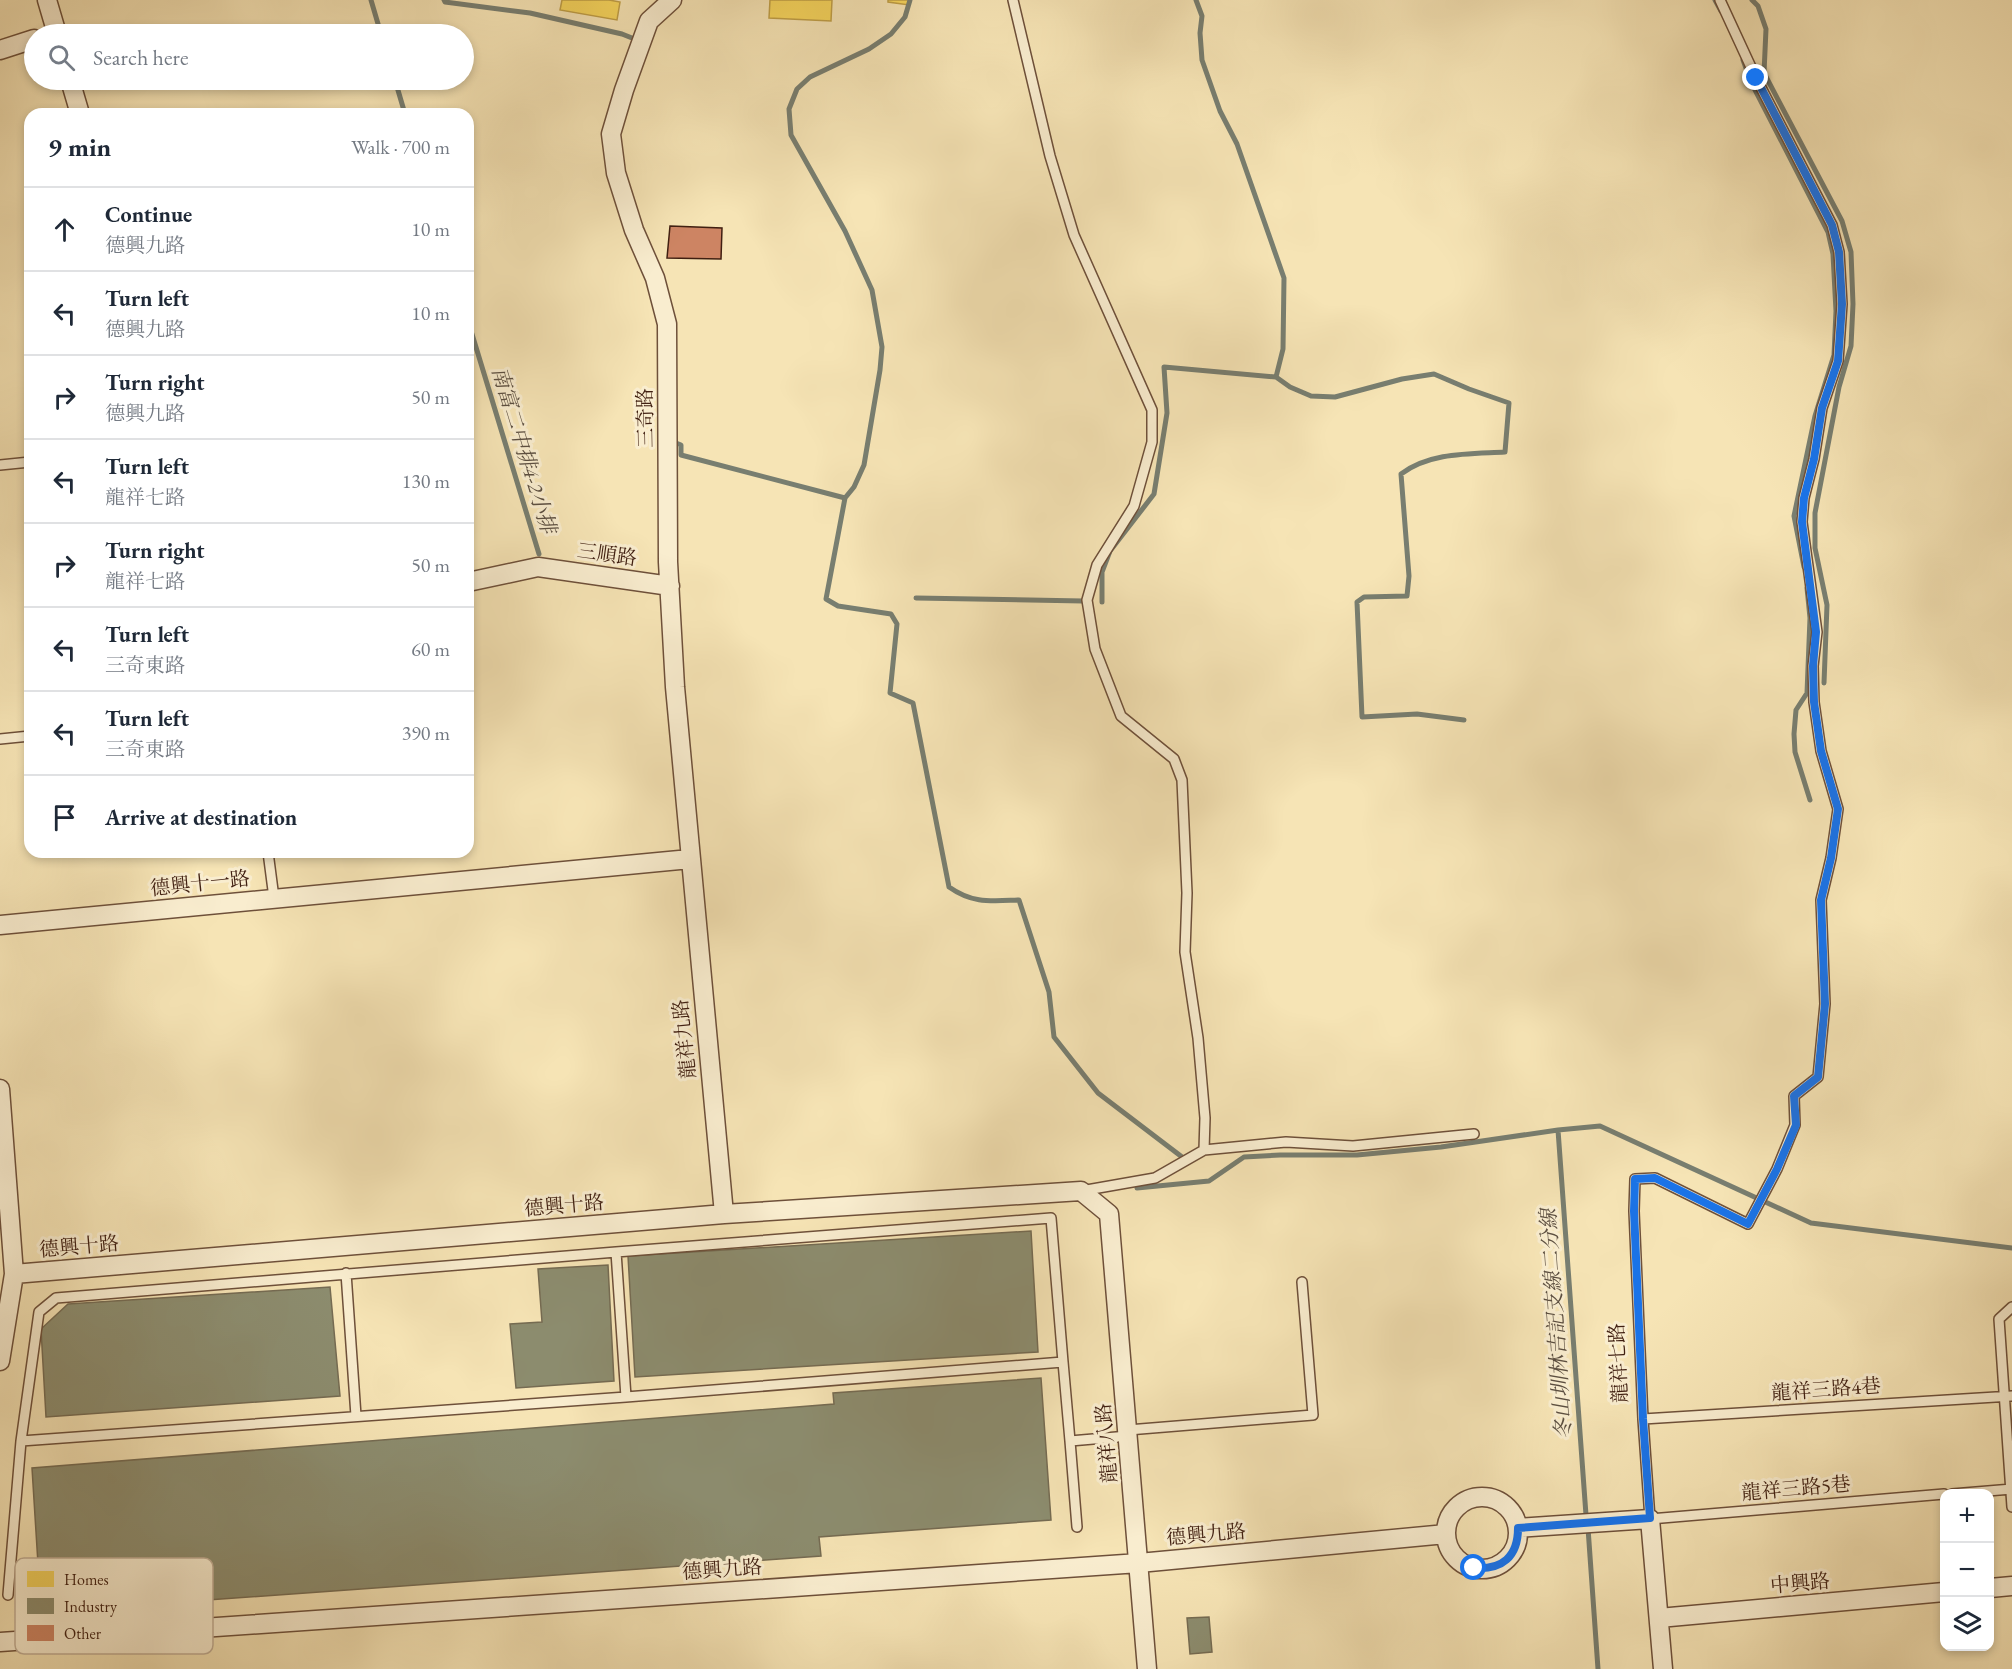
<!DOCTYPE html>
<html lang="en">
<head>
<meta charset="utf-8">
<style>
  body { margin:0; font-family:"EB Garamond","Noto Serif TC",serif; background:#f6f6f7; color:#1f2937 }
  .controls { position:absolute; right:18px; bottom:18px; display:grid; overflow:hidden; border-radius:12px; box-shadow:0 3px 9px #0003 }
  .controls button { width:54px; height:54px; display:grid; place-items:center; padding:0; border:0; border-bottom:2px solid #e0e1e3; background:#fff; color:#1f2937; font:30px sans-serif }
  .stop { position:absolute; width:18px; height:18px; margin:-14px; border:4px solid #1a73e8; border-radius:50%; background:#fff }
  .stop.end { background:#1a73e8; border-color:#fff; box-shadow:0 2px 6px #0008 }
  .list { margin:0; padding:0; list-style:none }
  h2 { display:flex; justify-content:space-between; align-items:center; height:78px; margin:0; padding:0 24px; font-size:26px }
  h2 small { font-size:20px; font-weight:400; color:#747a83 }
  .list li { display:grid; grid-template-columns:39px 1fr auto; gap:18px; align-items:center; box-sizing:border-box; height:84px; padding:0 24px; border-top:2px solid #e0e1e3 }
  .list b { display:block; font-size:22px; white-space:nowrap }
  .list p { margin:0; font-size:20px; white-space:nowrap; color:#747a83 }
  .list em { font-size:20px; font-style:normal; color:#747a83 }
  .icon { flex:none; width:33px; height:33px; fill:none; stroke:currentColor; stroke-width:2; stroke-linecap:round; stroke-linejoin:round }
  .map { position:relative; flex:none; width:2012px; height:1669px; overflow:hidden }
  .search { position:absolute; background:#fff; box-shadow:0 3px 9px #0003; left:24px; top:24px; width:450px; height:66px; display:flex; align-items:center; gap:15px; box-sizing:border-box; padding:0 21px; border-radius:33px; color:#747a83; font-size:22px }
  .panel { position:absolute; background:#fff; box-shadow:0 3px 9px #0003; left:24px; top:108px; width:450px; height:750px; border-radius:18px }
  .map>svg:first-child { display:block }
</style>
</head>
<body>
<div class="map">
<svg width="2012" height="1669" viewBox="0 0 2012 1669">
  <rect width="100%" height="100%" fill="#f6e4b5"/>
  <filter id="stains"><feTurbulence type="fractalNoise" baseFrequency=".00333" numOctaves="4"/><feColorMatrix values="0 0 0 0 .2 0 0 0 0 .09 0 0 0 0 .02 0 0 0 .5 -.17"/></filter>
  <radialGradient id="worn" r=".72"><stop offset=".6" stop-color="#630" stop-opacity="0"/><stop offset="1" stop-color="#630" stop-opacity=".3"/></radialGradient>
  <!-- homes -->
  <path fill="#f6d55c" stroke="#bf9e46" stroke-width="1.5" d="M562 0H609L620 2 617 20 560 10Z
    M770 0H832L831 21 769 18Z
    M888 0H909V5L888 2Z"/>
  <!-- industry -->
  <path fill="#8c8c6e" stroke="#756b52" stroke-width="1.5" d="M1031 1231 1038 1352 635 1377 628 1256Z
    M608 1265 614 1381 516 1388 510 1324 542 1322 538 1269Z
    M330 1287 340 1396 46 1417 41 1329 68 1304Z
    M1041 1378 1051 1520 819 1537 821 1556 41 1612 32 1468 834 1404 833 1393Z
    M1209 1617 1212 1652 1190 1654 1187 1618Z"/>
  <g fill="none" stroke-linecap="round" stroke-linejoin="round">
    <!-- stream -->
    <path stroke="#787e70" stroke-width="5" d="M371 0 381 34
      M444 0 445 2 530 13 622 34 637 40
      M910 0 905 17 891 34 869 49 810 77 797 89 789 109 791 135 845 231 872 290 882 347 880 370 864 465 854 487 845 498 826 599 838 606 891 614 897 624 890 693 913 703 949 887C973 904 991 901 1019 900L1049 992 1054 1037 1098 1093 1186 1160
      M1196 0 1202 16 1200 33 1202 60 1220 111 1237 144 1284 278 1283 349 1276 377 1290 387 1311 396 1335 397 1402 379 1434 374 1469 389 1509 403 1505 452C1470 454 1430 452 1401 474L1409 576 1407 596 1364 597 1357 602 1362 717 1417 714 1464 720
      M1715 0 1721 11
      M1752 0 1758 6 1766 29 1764 73 1842 221 1851 252 1853 304 1851 346 1839 387 1815 513V548L1827 605 1824 683
      M1743 60 1751 82 1828 232 1833 254 1836 311 1834 355 1815 416 1794 516 1804 567
      M395 80 405 114
      M468 321 539 554
      M671 441 681 445V455L845 498
      M1807 588 1810 618 1807 693 1796 710 1794 734 1795 752 1810 800
      M916 598 1083 601
      M1102 602V572L1110 551 1154 494 1167 413 1164 367 1276 377
      M1558 1130 1586 1515
      M1137 1188 1209 1181 1244 1157 1280 1155H1357L1441 1147 1558 1130 1600 1126 1811 1223 2012 1248
      M1588 1528 1598 1669"/>
  </g>
  <!-- building -->
  <path fill="#cd8463" stroke="#401f11" stroke-width="1.5" d="M670 226 722 228 721 259 667 258Z"/>
  <g fill="none" stroke-linecap="round" stroke-linejoin="round">
    <defs>
      <path id="service" d="M1013 0 1050 156 1074 235 1152 410V442L1134 506 1097 565 1087 600 1095 649 1121 716 1174 759 1182 780 1187 893 1185 952 1198 1038 1205 1118 1204 1150
        M1720 0 1756 78 1832 225 1839 252 1842 304 1838 361 1822 408 1814 459 1804 498 1802 522 1817 632 1813 666 1814 702 1821 751 1838 809 1831 858 1821 900 1825 1004 1818 1077 1794 1096 1795 1125 1777 1169 1748 1224 1655 1178 1635 1179 1634 1211 1643 1419 1650 1519 1944 1494
        M0 465 30 462
        M0 739 30 736
        M268 852 274 898
        M1081 1191 1155 1178 1204 1150 1286 1142 1353 1146 1474 1134
        M346 1273 356 1416
        M2012 1307 1999 1319 2012 1507
        M626 1397 616 1252 1051 1218 1063 1362
        M1643 1419 2012 1396
        M1128 1430 1313 1415 1302 1282
        M21 1441 39 1312 56 1298 616 1252
        M1952 1494 2012 1489
        M1077 1527 1070 1441 1128 1436
        M8 1595 21 1441 626 1397 1063 1362 1070 1441"/>
      <path id="minor" d="M47 0 57 34
        M672 0 649 21 624 90 611 134 616 173 634 230 655 278 667 324 668 562 675 687 724 1214
        M0 50 34 39
        M70 80 80 114
        M468 582 538 567 670 586
        M0 925 690 859
        M0 1089 14 1274 0 1361
        M14 1274 724 1214 1081 1191 1109 1214 1147 1669
        M1446 1533a36 36 0 1 1 72 0a36 36 0 1 1-72 0Z
        M1518 1528 1650 1519 1663 1669
        M1990 1588 2012 1586
        M1659 1618 1944 1592
        M0 1642 1139 1563 1446 1534"/>
    </defs>
    <!-- service casing -->
    <use href="#service" stroke="#6e503a" stroke-width="12"/>
    <!-- minor casing -->
    <use href="#minor" stroke="#6e503a" stroke-width="21"/>
    <!-- service -->
    <use href="#service" stroke="#f9edcf" stroke-width="9"/>
    <!-- minor -->
    <use href="#minor" stroke="#f9edcf" stroke-width="18"/>
  </g>
  <g fill="none" stroke-linecap="round" stroke-linejoin="round">
    <!-- route -->
    <path stroke="#1a73e8" stroke-width="8" d="M1474 1568C1502 1570 1518 1557 1518 1528L1650 1518 1643 1419 1634 1211 1635 1179 1655 1178 1748 1224 1777 1169 1796 1125 1794 1096 1818 1077 1825 1004 1821 900 1831 858 1838 809 1821 751 1814 702 1813 666 1816 632 1802 522 1804 498 1814 459 1822 408 1838 361 1842 304 1839 252 1832 225 1756 78"/>
  </g>
  <g text-anchor="middle" stroke-width="6" stroke-linejoin="round" paint-order="stroke">
    <!-- street labels -->
    <g font-size="20" fill="#401f11" stroke="#f9edcf">
      <text transform="translate(645 418) rotate(-91)" y="7">三奇路</text>
      <text transform="translate(607 554) rotate(8)" y="7">三順路</text>
      <text transform="translate(200 883) rotate(-6)" y="7">德興十一路</text>
      <text transform="translate(684 1039) rotate(-96)" y="7">龍祥九路</text>
      <text transform="translate(564 1205) rotate(-5)" y="7">德興十路</text>
      <text transform="translate(79 1246) rotate(-5)" y="7">德興十路</text>
      <text transform="translate(1618 1363) rotate(-93)" y="7">龍祥七路</text>
      <text transform="translate(1826 1389) rotate(-4)" y="7">龍祥三路4巷</text>
      <text transform="translate(1106 1443) rotate(-95)" y="7">龍祥八路</text>
      <text transform="translate(1796 1488) rotate(-5)" y="7">龍祥三路5巷</text>
      <text transform="translate(1206 1534) rotate(-5)" y="7">德興九路</text>
      <text transform="translate(722 1569) rotate(-4)" y="7">德興九路</text>
      <text transform="translate(1800 1583) rotate(-5)" y="7">中興路</text>
    </g>
    <!-- water labels -->
    <g font-size="21" font-style="italic" fill="#5c4f41" stroke="#f9edcf">
      <text transform="translate(524 450) rotate(73)" y="7">南富二中排4-2小排</text>
      <text transform="translate(1556 1324) rotate(-94)" y="7">冬山圳林吉記支線二分線</text>
    </g>
  </g>
  <!-- legend -->
  <rect x="15" y="1558" width="198" height="96" rx="9" fill="#f9edcf" stroke="#c2af96" stroke-width="1.5"/>
  <rect x="27" y="1571" width="27" height="16" fill="#f6d55c"/>
  <rect x="27" y="1598" width="27" height="16" fill="#8c8c6e"/>
  <rect x="27" y="1625" width="27" height="16" fill="#cd8463"/>
  <g font-size="16" fill="#401f11">
    <text x="64" y="1585">Homes</text>
    <text x="64" y="1612">Industry</text>
    <text x="64" y="1639">Other</text>
  </g>
  <rect width="100%" height="100%" filter="url(#stains)"/>
  <rect width="100%" height="100%" fill="url(#worn)"/>
</svg>
<div class="controls">
<button>+</button>
<button>−</button>
<button><svg class="icon" aria-label="layers" viewBox="0 0 24 24"><path d="M12 4l9 5-9 5-9-5zM3 14l9 5 9-5"/></svg></button>
</div>
<div class="stop" style="left:1474px;top:1568px"></div>
<div class="stop end" style="left:1756px;top:78px"></div>
<div class="search"><svg class="icon" aria-label="search" viewBox="0 0 24 24"><circle cx="10" cy="10" r="6"/><path d="M15 15l6 6"/></svg>Search here</div>
<section class="panel">
<h2>9 min<small>Walk · 700 m</small></h2>
<ul class="list">
<li><svg class="icon" aria-label="ahead" viewBox="0 0 24 24"><path d="M12 20V5M6 11l6-6 6 6"/></svg><div><b>Continue</b><p>德興九路</p></div><em>10 m</em></li>
<li><svg class="icon" aria-label="left" viewBox="0 0 24 24"><path d="M17 20v-9H6M10 6l-5 5 5 5"/></svg><div><b>Turn left</b><p>德興九路</p></div><em>10 m</em></li>
<li><svg class="icon" aria-label="right" viewBox="0 0 24 24"><path d="M7 20v-9h11M14 6l5 5-5 5"/></svg><div><b>Turn right</b><p>德興九路</p></div><em>50 m</em></li>
<li><svg class="icon" aria-label="left" viewBox="0 0 24 24"><path d="M17 20v-9H6M10 6l-5 5 5 5"/></svg><div><b>Turn left</b><p>龍祥七路</p></div><em>130 m</em></li>
<li><svg class="icon" aria-label="right" viewBox="0 0 24 24"><path d="M7 20v-9h11M14 6l5 5-5 5"/></svg><div><b>Turn right</b><p>龍祥七路</p></div><em>50 m</em></li>
<li><svg class="icon" aria-label="left" viewBox="0 0 24 24"><path d="M17 20v-9H6M10 6l-5 5 5 5"/></svg><div><b>Turn left</b><p>三奇東路</p></div><em>60 m</em></li>
<li><svg class="icon" aria-label="left" viewBox="0 0 24 24"><path d="M17 20v-9H6M10 6l-5 5 5 5"/></svg><div><b>Turn left</b><p>三奇東路</p></div><em>390 m</em></li>
<li><svg class="icon" aria-label="arrive" viewBox="0 0 24 24"><path d="M6 21V4h12l-3 4 3 4H6"/></svg><div><b>Arrive at destination</b></div></li>
</ul>
</section>
</div>
</body>
</html>
